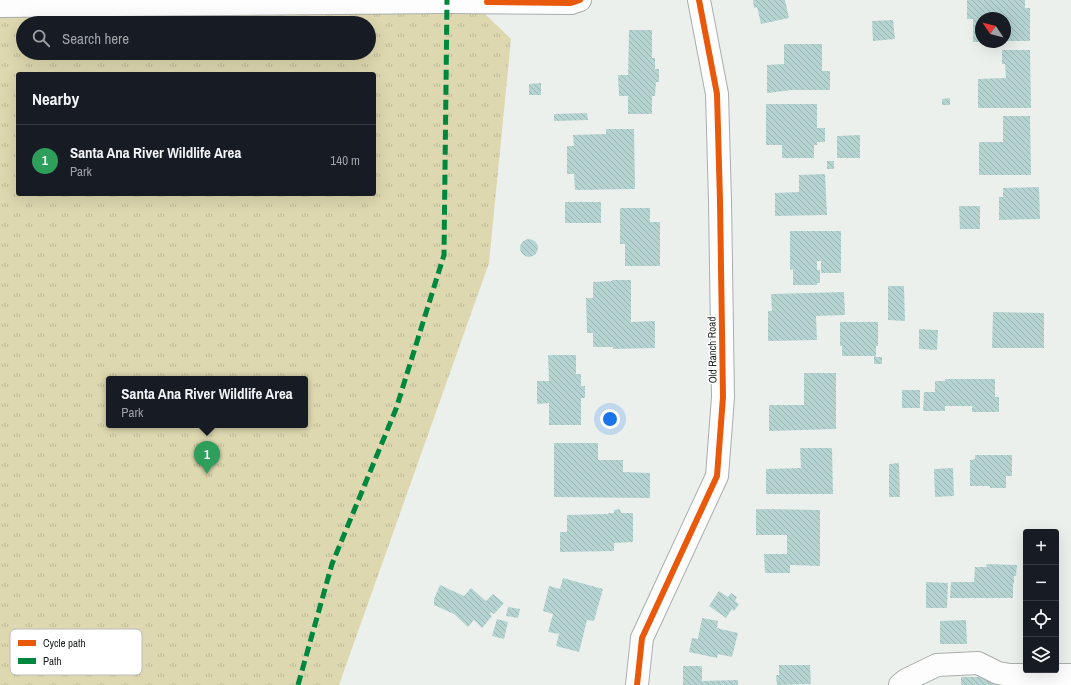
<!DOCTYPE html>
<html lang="en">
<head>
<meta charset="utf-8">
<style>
  body { margin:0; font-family:"Archivo Narrow",sans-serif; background:#20242c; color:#f1f3f6 }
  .controls { position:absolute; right:12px; bottom:12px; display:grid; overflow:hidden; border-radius:4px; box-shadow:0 4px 16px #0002 }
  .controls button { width:36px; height:36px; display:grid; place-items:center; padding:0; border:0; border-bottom:1px solid #363941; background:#171b24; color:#f1f3f6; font:20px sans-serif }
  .compass { position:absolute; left:975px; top:12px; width:36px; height:36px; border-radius:50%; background:#171b24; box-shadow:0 4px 16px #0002; rotate:305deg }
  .you { position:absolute; left:610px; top:419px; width:14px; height:14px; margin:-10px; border:3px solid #fff; border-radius:50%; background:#1a73e8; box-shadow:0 0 0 6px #1a73e833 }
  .badge { display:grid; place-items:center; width:26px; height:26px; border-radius:50%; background:#8c9099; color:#fff; font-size:13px; font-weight:700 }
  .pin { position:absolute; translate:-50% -33px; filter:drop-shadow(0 1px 2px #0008) }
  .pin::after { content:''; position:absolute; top:21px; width:14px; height:12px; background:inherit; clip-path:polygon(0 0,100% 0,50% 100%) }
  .popup { position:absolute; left:106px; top:376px; width:202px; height:52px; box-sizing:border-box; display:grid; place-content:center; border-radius:4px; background:#171b24; filter:drop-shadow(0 1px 3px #0005); font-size:13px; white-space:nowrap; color:#9ea1a6 }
  .popup b { font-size:15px; color:#f1f3f6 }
  .popup::after { content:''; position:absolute; left:50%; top:100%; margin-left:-8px; border:8px solid transparent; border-top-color:#171b24 }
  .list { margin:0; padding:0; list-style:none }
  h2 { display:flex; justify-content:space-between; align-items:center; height:52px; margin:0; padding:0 16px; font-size:17px }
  h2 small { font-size:13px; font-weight:400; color:#9ea1a6 }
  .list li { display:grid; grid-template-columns:26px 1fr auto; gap:12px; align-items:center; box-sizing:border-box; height:72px; padding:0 16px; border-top:1px solid #363941 }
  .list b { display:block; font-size:15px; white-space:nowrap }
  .list p { margin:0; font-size:13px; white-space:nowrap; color:#9ea1a6 }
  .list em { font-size:13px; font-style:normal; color:#9ea1a6 }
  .icon { flex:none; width:22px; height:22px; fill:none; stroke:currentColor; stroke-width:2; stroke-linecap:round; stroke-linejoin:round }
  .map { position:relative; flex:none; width:1071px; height:685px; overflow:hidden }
  .search { position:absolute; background:#171b24; box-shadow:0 4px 16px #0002; left:16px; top:16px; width:360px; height:44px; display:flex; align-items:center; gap:10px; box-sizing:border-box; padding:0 14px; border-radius:22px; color:#9ea1a6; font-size:15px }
  .panel { position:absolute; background:#171b24; box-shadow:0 4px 16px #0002; left:16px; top:72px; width:360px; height:124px; border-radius:4px }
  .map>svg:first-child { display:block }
</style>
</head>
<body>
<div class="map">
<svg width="1071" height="685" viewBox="0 0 1071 685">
  <defs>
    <pattern id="grass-tufts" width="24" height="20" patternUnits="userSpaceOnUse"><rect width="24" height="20" fill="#ded8b0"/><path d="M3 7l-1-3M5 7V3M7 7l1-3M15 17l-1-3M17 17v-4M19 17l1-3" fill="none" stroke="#beb997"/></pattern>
    <pattern id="building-back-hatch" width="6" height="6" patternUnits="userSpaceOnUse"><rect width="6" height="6" fill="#b5d4d1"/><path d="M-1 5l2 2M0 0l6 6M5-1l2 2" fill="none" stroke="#9bb6b3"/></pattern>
  </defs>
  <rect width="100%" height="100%" fill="#ebf0ed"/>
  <!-- grass -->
  <path fill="url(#grass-tufts)" fill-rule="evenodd" d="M0 0 482 11 511 39 489 263 339 685H0ZM23 23H369V53H23ZM18 74H374V194H18ZM109 379H305V425H109Z"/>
  <!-- building -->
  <path fill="url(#building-back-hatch)" d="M753 0H785L789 18 761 24 757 7 754 8Z
    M967 0H1025V8H1030V41H1005V18H981V42H973V19H967Z
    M893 20 895 39 873 41 872 21Z
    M629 30H652V58H655V69H659V82H656L655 96H652V114H628V96H619L618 75H628Z
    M784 44H822V71H830V90H792L767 93V65L784 64Z
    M1002 50H1030L1031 108H978V79L1006 78 1005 64H1002Z
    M541 83V95H529V84Z
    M950 98V105H942V99Z
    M766 104H817V128H825V142H817V145H814V158H782V145H766Z
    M587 113 588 120 554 121V114Z
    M1003 116H1030L1031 175H979V142H1003Z
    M606 129H634L635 189 575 190 574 174H567V146H574L573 135 606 134Z
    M860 135V158H837V136Z
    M827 161H834V169H827Z
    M825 174 827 215 775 216V193L799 192V175Z
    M1039 187 1040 219 999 220V197H1003V188Z
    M565 202H601V223H565Z
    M959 206H980V229H960Z
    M620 208H650V222H660V266H625V244H620Z
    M790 231H841V273H821V261H817V270H820V283H817V285H793V269L790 270Z
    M520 248a9 9 0 1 1 18 0a9 9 0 1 1-18 0Z
    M612 280H631V322L655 321V348L613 349V347H593V333H587L586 298H593V282L612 281Z
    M888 286H904L905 321 888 320Z
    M844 292 845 315 816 316 817 340 768 341V311H772L771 294Z
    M993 312 1044 313V348H992Z
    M840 322H878V346H876V357H882V364H874V356H842V346H840Z
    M919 329 938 330 937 350 919 349Z
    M548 355H576V374H581V386H585V398H581V425H549V403L537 404V381H549Z
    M804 373H836V429L769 431V405H804Z
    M945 379H995V397H999V412H972V406H945V411H923L924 392H935V381H945Z
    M902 390H920V408H902Z
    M554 443H598V460H623V472L650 473V498L554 497Z
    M800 448H832L833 494H766V469L801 468Z
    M975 455H1012V476H1006V488H990V486H970V460L975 459Z
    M899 463 900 497H889V464Z
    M953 468 954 496 935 497 934 469Z
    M620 509 621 513H633V542L614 543V551L560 552V532H567V515L608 514V513H614V510Z
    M756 509 820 510V566L790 565V573H765L764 554H787V535H756Z
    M986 564 1017 565 1016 576H1014V583L1013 584V598H950L951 582H974L975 567H987Z
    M563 578 603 589 594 621 587 620 579 652 556 646 559 634 548 632 553 614 543 611 549 586 560 589Z
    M926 582 948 583 947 608H926Z
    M440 585 464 596 471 588 486 601 493 594 504 603 494 614 491 612 490 614 492 616 482 628 474 620 468 627 454 614 434 605V599Z
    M719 591 728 597 731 593 737 597 735 601 739 604 734 611 732 609 726 618 709 606Z
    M508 607 520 609 518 618 506 616Z
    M702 618 718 621 717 628 738 633 732 657 718 654 717 658 689 652 692 638 698 639Z
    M497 619 508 622 504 639 492 636Z
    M966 620 967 644H940V621Z
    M779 665H810L811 684 777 685 776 675H779Z
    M683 666H702V681L738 680V685H683Z
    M961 677H991V682H1014V685H961Z"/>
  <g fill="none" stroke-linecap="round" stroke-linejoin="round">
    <defs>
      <path id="minor" d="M0 6 448 2 571 3 580 0
        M637 685 642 638 717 476 723 397 720 201 717 94 699 0
        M900 685 906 680 937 665 978 663 998 673 1010 675H1071"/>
    </defs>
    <!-- minor casing -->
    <use href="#minor" stroke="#aaaeac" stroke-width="24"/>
    <!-- minor -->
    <use href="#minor" stroke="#fcfdfc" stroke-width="22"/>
    <!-- quiet -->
    <path stroke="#00873e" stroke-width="5" stroke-dasharray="10 5" stroke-linecap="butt" d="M298 685 332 564 396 409 444 255 447 0"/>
    <defs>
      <path id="cycleway" d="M487 2 571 3 580 0
        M637 685 642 638 717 476 723 397 720 201 717 94 699 0"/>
    </defs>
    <!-- cycleway casing -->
    <use href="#cycleway" stroke="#fff" stroke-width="8"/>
    <!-- cycleway -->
    <use href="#cycleway" stroke="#e8590c" stroke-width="6"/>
  </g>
  <g text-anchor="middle" stroke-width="3" stroke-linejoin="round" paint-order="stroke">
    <!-- street labels -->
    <g font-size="11" fill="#1c1e1d" stroke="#fff">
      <text transform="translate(712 350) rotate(-91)" y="4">Old Ranch Road</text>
    </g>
  </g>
  <!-- legend -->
  <rect x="10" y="629" width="132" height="46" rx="6" fill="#fff" stroke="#bbbcbb" stroke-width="1"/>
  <rect x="18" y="640" width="18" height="6" fill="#e8590c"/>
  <rect x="18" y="658" width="18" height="6" fill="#00873e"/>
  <g font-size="11" fill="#1c1e1d">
    <text x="43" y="647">Cycle path</text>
    <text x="43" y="665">Path</text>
  </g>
</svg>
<div class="controls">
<button>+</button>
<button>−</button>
<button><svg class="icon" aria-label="locate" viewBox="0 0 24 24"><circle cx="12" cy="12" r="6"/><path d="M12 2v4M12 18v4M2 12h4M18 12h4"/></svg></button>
<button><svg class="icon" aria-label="layers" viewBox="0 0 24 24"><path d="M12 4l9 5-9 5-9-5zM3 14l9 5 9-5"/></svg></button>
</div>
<svg class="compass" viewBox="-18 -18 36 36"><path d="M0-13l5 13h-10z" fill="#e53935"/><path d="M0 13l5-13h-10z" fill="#9ea1a6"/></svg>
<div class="you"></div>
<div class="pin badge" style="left:207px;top:474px;background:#2e9e5b">1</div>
<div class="popup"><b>Santa Ana River Wildlife Area</b>Park</div>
<div class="search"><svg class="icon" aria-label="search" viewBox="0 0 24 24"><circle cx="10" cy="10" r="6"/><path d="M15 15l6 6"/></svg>Search here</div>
<section class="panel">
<h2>Nearby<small></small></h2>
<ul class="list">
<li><span class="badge" style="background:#2e9e5b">1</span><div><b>Santa Ana River Wildlife Area</b><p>Park</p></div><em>140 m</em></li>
</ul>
</section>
</div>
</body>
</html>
